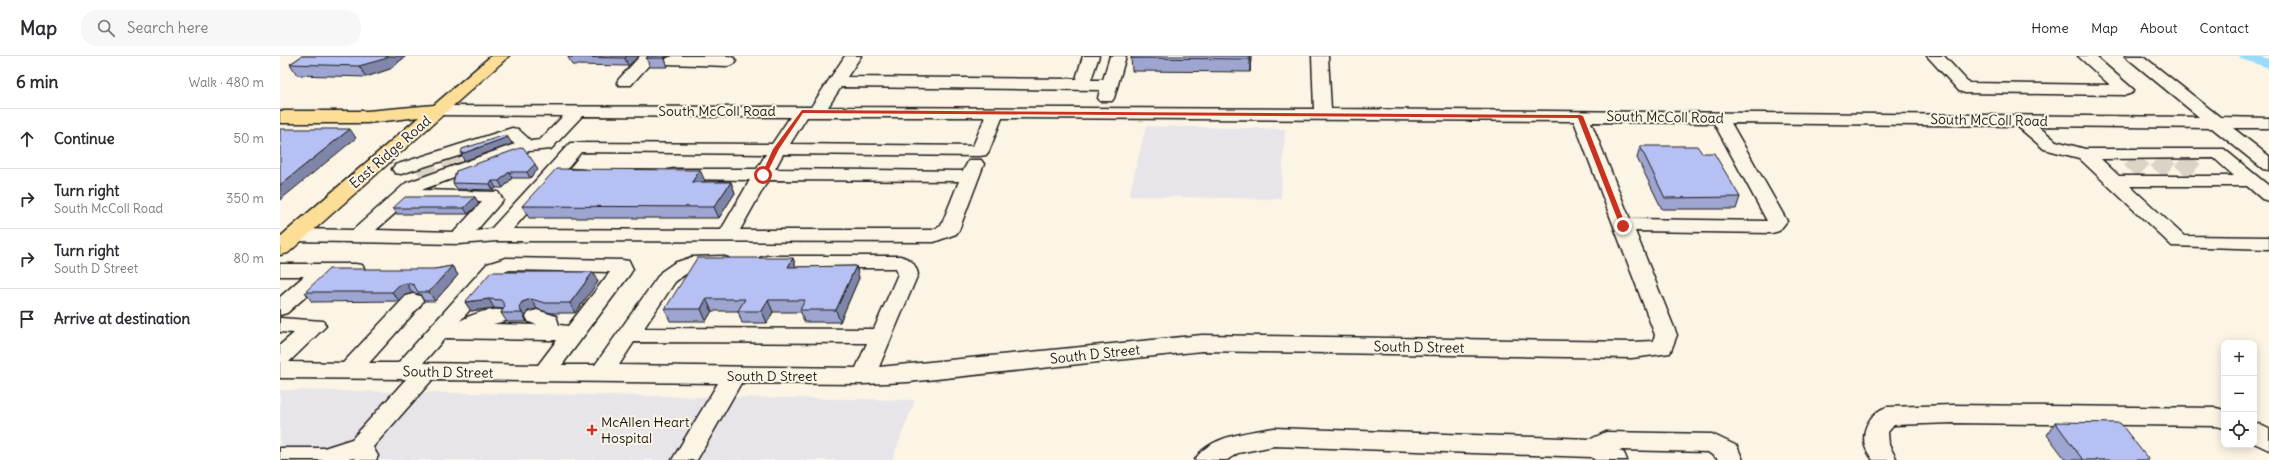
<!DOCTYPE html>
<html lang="en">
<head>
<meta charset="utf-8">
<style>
  body { margin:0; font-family:Delius,sans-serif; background:#f7f7f7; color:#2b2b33 }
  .controls { position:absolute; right:12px; bottom:12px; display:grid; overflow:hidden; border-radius:8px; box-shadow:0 2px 10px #0003 }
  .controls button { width:36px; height:36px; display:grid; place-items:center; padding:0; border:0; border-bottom:1px solid #e1e1e2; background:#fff; color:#2b2b33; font:20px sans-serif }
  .stop { position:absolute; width:12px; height:12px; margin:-9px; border:3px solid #c8321e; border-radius:50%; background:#fff }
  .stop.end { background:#c8321e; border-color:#fff; box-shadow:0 1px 4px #0008 }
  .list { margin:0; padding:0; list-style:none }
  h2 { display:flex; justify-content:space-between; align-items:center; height:52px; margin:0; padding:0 16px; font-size:17px }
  h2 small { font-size:13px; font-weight:400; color:#7c7c81 }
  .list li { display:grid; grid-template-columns:26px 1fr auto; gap:12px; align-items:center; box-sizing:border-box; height:60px; padding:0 16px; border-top:1px solid #e1e1e2 }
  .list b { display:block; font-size:15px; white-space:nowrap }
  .list p { margin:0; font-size:13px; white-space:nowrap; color:#7c7c81 }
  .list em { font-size:13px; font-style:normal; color:#7c7c81 }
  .icon { flex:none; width:22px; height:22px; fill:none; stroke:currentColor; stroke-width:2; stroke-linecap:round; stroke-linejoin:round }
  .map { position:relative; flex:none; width:1989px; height:404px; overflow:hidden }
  header { display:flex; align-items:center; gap:24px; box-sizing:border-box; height:56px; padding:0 20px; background:#fff; border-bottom:1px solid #e1e1e2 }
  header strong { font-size:19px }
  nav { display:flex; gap:22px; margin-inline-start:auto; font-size:14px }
  .search { width:280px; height:36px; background:#f7f7f7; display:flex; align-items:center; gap:10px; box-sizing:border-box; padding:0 14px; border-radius:16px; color:#7c7c81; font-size:15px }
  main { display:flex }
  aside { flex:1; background:#fff }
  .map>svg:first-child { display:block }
</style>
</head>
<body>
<header>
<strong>Map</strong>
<div class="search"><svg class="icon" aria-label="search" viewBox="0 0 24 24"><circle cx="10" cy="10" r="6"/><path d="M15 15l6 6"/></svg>Search here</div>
<nav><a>Home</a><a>Map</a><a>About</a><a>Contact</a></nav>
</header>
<main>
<aside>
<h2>6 min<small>Walk · 480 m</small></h2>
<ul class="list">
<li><svg class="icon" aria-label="ahead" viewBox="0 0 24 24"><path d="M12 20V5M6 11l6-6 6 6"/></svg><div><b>Continue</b></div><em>50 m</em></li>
<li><svg class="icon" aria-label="right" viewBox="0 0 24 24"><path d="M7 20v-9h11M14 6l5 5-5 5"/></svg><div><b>Turn right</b><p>South McColl Road</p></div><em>350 m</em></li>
<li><svg class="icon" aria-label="right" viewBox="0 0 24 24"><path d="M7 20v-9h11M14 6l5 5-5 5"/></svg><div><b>Turn right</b><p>South D Street</p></div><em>80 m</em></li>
<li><svg class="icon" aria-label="arrive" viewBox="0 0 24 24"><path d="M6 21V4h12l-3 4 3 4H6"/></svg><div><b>Arrive at destination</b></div></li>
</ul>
</aside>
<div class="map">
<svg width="1989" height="404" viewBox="0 0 1989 404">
  <rect width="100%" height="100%" fill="#fcf5e5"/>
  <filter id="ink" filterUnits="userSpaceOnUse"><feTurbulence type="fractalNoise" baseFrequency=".025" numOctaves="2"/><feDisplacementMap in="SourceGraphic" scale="8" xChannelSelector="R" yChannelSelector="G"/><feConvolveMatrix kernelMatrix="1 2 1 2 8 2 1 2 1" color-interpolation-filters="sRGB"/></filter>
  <g filter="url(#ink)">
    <!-- built -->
    <path fill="#e7e5e9" d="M866 70 1005 73 1001 143 849 140Z
      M0 334 635 344 612 404H0Z"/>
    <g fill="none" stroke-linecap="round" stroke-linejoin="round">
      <!-- canal -->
      <path fill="#98dcfa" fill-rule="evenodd" d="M1959 0H1979L1989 3V12L1961 3Z"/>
      <!-- minor-tunnel -->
      <path stroke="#dad4c7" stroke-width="18" stroke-dasharray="18 8" stroke-linecap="butt" d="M168 102 175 110
        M1850 103 1865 117
        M1876 103 1893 117
        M1901 103 1917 117
        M144 110 150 118"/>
      <defs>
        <path id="minor" d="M360 0H377L351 29H339L337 26 339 23Z
          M393 0H448L454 2 456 5 454 8 448 10 387 8 385 5 387 2Z
          M565 0H581L567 21 796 23 803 0H819L811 24H823L830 0H846L834 42 832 45H820L818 42 820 34 561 31 548 51 1034 53 1032 0H1048L1051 53 1919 61 1845 0H1863L1940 61 1989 62V72H1953L1989 100V114L1983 113 1932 72 1758 70 1776 85 1805 93H1944L1989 130V145L1982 143 1967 130H1850L1904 180 1989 181V193L1892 190 1799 102 1764 93 1737 70 1451 67 1507 165 1499 175 1492 177 1355 175 1397 279 1390 297 1352 302 922 295 628 326 584 328 461 327 417 404H392L438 327 152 324 93 391 98 400 96 404H76L75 402 63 404H0V392H44L72 383 126 323 0 322V289L14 277 0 276V262L43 265 46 270 9 306 63 307 126 240 133 238 140 240 143 245 140 250 89 307H118L207 208 226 202 342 204 349 205 353 213 350 218 282 309H315L381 216 394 207 412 201 441 200 448 202 451 206 448 210C423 217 419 206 395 226L364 272 594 273 618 218 616 212H487L480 210 477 206 480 202 487 200H620C631 203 635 207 638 218L599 311 922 279 1352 286 1373 285 1375 279 1294 65 722 62 709 95 706 99 700 100 503 98 495 113 683 115 689 104H701L704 108 679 174 676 178 654 186 217 185 179 188 14 185 7 183 4 179 7 175 14 173 73 174 126 127 235 88 229 84 121 118 115 117 112 113 115 109 232 72 238 73 251 85 260 84 283 60 158 59 152 58 150 54 152 50 531 51ZM302 60 510 61 492 88 290 87 211 173 196 175 223 144 218 136 141 134 249 95 271 93ZM527 61H705L693 90 510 88ZM1311 66 1434 67 1487 165 1350 163ZM301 96 486 98 477 113H394L388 114 385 118 388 122 394 123 470 124 441 174 233 173 277 123 304 122 307 118 304 114 287 113ZM1934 102 1954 120H1839L1821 103ZM488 124 679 125 661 170 652 174H460ZM128 146H202L174 176 96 174ZM229 214 330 216 288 270 279 269 276 260 257 254 249 256 246 261 249 266 257 269 213 268 226 265 229 260 226 255C211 251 193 258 180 265L221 218ZM165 282 268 284H277L258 309 143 307ZM354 286 587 287 576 312 339 309Z
          M1647 0H1664L1689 27 1830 29 1798 0H1815L1854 34 1852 37 1846 39 1685 37 1679 35Z
          M0 208H75L82 209 85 214 82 219 49 220 7 257 0 259V241L24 220H0Z
          M1673 349 1936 352 1944 354V372L1936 370 1673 367 1614 369 1608 376 1609 389 1617 404H1593C1590 400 1586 394 1585 390 1581 373 1591 356 1607 351Z
          M1974 366 1989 373V394L1974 387Z
          M994 372 1311 383 1326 376 1432 378 1457 390 1463 404H1439L1428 396 1339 394 1344 397 1347 404H1315L1311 401 994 390 958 397 947 404H915C928 380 970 376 994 372Z"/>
        <path id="major" d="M211 0H229L8 197 0 199V181L139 61 87 67H0V55H87L154 49Z"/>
      </defs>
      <!-- minor casing -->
      <use href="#minor" stroke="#1c1c1c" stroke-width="3"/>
      <!-- major casing -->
      <use href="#major" stroke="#1c1c1c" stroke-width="3"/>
      <!-- minor -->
      <use href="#minor" fill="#fcf5e5" fill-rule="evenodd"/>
      <!-- major -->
      <use href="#major" fill="#fdde96" fill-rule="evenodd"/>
    </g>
    <!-- wall -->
    <path fill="#9da5d0" stroke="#1c1c1c" d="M22 0H126L110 13 86 21 17 19 10 8Z
      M288 0H359L348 10 292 9 288 1Z
      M971 0 970 16 852 15 851 2Z
      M386 1 385 3 388 11H370L366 2Z
      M1360 90 1422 97 1460 141 1456 153H1382L1357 102Z
      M258 114 250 122H232L223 132H216L213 134 177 133 173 127 176 115Z
      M420 114 424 126H451L455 137 439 162H249L242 150Z
      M195 141 199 148 188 158H117L113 152Z
      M513 202 516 211 576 210 579 222 560 266H524L521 256H493L487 267H462L458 255H432L426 265H390L385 253Z
      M172 210 178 219 155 245H144L140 238 133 237 125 239 119 245 32 246 25 236Z
      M313 216 318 226 295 257H271L257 253 248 255 245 260 247 266H227L221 257 223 253 214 252 191 255 185 246Z
      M1775 366 1869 404H1786L1767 379Z"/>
    <!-- shaded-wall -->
    <path fill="#8086a9" stroke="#1c1c1c" d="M108 0H126L110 13 86 21 79 10Z
      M347 0H359L348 10 345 2Z
      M381 0H391L386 1 385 3Z
      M970 0H971L970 16Z
      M70 73 76 82 0 144V129Z
      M228 81 232 88 184 105 181 98Z
      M255 108 258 114 250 122 247 116Z
      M420 114 425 125 417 137 412 126Z
      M229 116 232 122 223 132 219 125Z
      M212 125 216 132 213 134 210 128Z
      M451 126 455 137 439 162 434 151Z
      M195 141 199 148 188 158 184 152Z
      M513 202 517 214 508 211Z
      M172 210 178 219 155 245 149 236Z
      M576 210 579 222 560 266 556 254Z
      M313 216 318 226 295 257 290 247Z
      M126 227 133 237 125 239 119 245 112 236 119 229Z
      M209 243 214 252 191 255 185 246Z
      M251 243 257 253 248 255 245 260 247 266 239 251 242 246Z
      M426 243 432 255 426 265 421 253Z
      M488 244 493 256 487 267 482 255Z"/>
    <!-- building -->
    <path fill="#b7c0f2" stroke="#1c1c1c" d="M22 0H108L104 3 79 10 10 8Z
      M288 0H347L345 2 288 1Z
      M368 0H383L385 2H366Z
      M851 0H970V3L851 2Z
      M0 73H70L0 129Z
      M225 79 228 81 181 98 182 93Z
      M1360 90H1417L1422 97H1434L1460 141 1385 142Z
      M243 91 255 108 247 116H229L219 125H212L210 128 173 127 176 115Z
      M276 113 420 114 412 126H451L434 151 242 150Z
      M125 141H195L184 152H113Z
      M417 202H513L508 211 576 210 556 254H520L525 244H488L482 255H458L465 243H426L421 253H385Z
      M172 210 149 236H138L134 229 126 227 119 229 112 236H25L49 213H155Z
      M211 216H313L290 247H265L251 243 242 246 239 251 242 257H221L225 250 221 244 209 243 185 246Z
      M1775 366 1840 367 1869 404H1803Z"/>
  </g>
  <!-- route -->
  <path fill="#c8321e" d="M522 54 1300 59 1303 60 1346 170 1343 171 1340 170 1298 62 523 57 499 93 486 119 481 120 493 93Z"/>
  <!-- markers -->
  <path fill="#c8321e" stroke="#fcf5e5" stroke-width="1.5" d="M310 368h4v4h4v4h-4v4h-4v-4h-4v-4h4z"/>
  <g text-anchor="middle" stroke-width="4" stroke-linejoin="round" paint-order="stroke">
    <!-- street labels -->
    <g font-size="14" fill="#1c1c1c" stroke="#fcf5e5">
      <text x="437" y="60">South McColl Road</text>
      <text transform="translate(1385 61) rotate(1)" y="5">South McColl Road</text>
      <text transform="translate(1709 64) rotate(1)" y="5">South McColl Road</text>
      <text transform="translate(110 96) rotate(-41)" y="5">East Ridge Road</text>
      <text transform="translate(1139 291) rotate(1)" y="5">South D Street</text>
      <text transform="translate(815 298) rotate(-6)" y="5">South D Street</text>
      <text transform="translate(168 316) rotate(1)" y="5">South D Street</text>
      <text x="492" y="325">South D Street</text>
    </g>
    <!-- poi labels -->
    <g font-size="14" fill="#1c1c1c" stroke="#fcf5e5" text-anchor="start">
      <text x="321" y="371">McAllen Heart<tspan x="321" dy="16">Hospital</tspan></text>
    </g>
  </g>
</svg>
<div class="controls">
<button>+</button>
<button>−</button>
<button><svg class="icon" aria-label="locate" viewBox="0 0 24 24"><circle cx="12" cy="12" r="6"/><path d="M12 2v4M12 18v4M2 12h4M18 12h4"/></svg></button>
</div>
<div class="stop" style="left:483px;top:119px"></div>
<div class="stop end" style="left:1343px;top:170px"></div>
</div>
</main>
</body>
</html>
